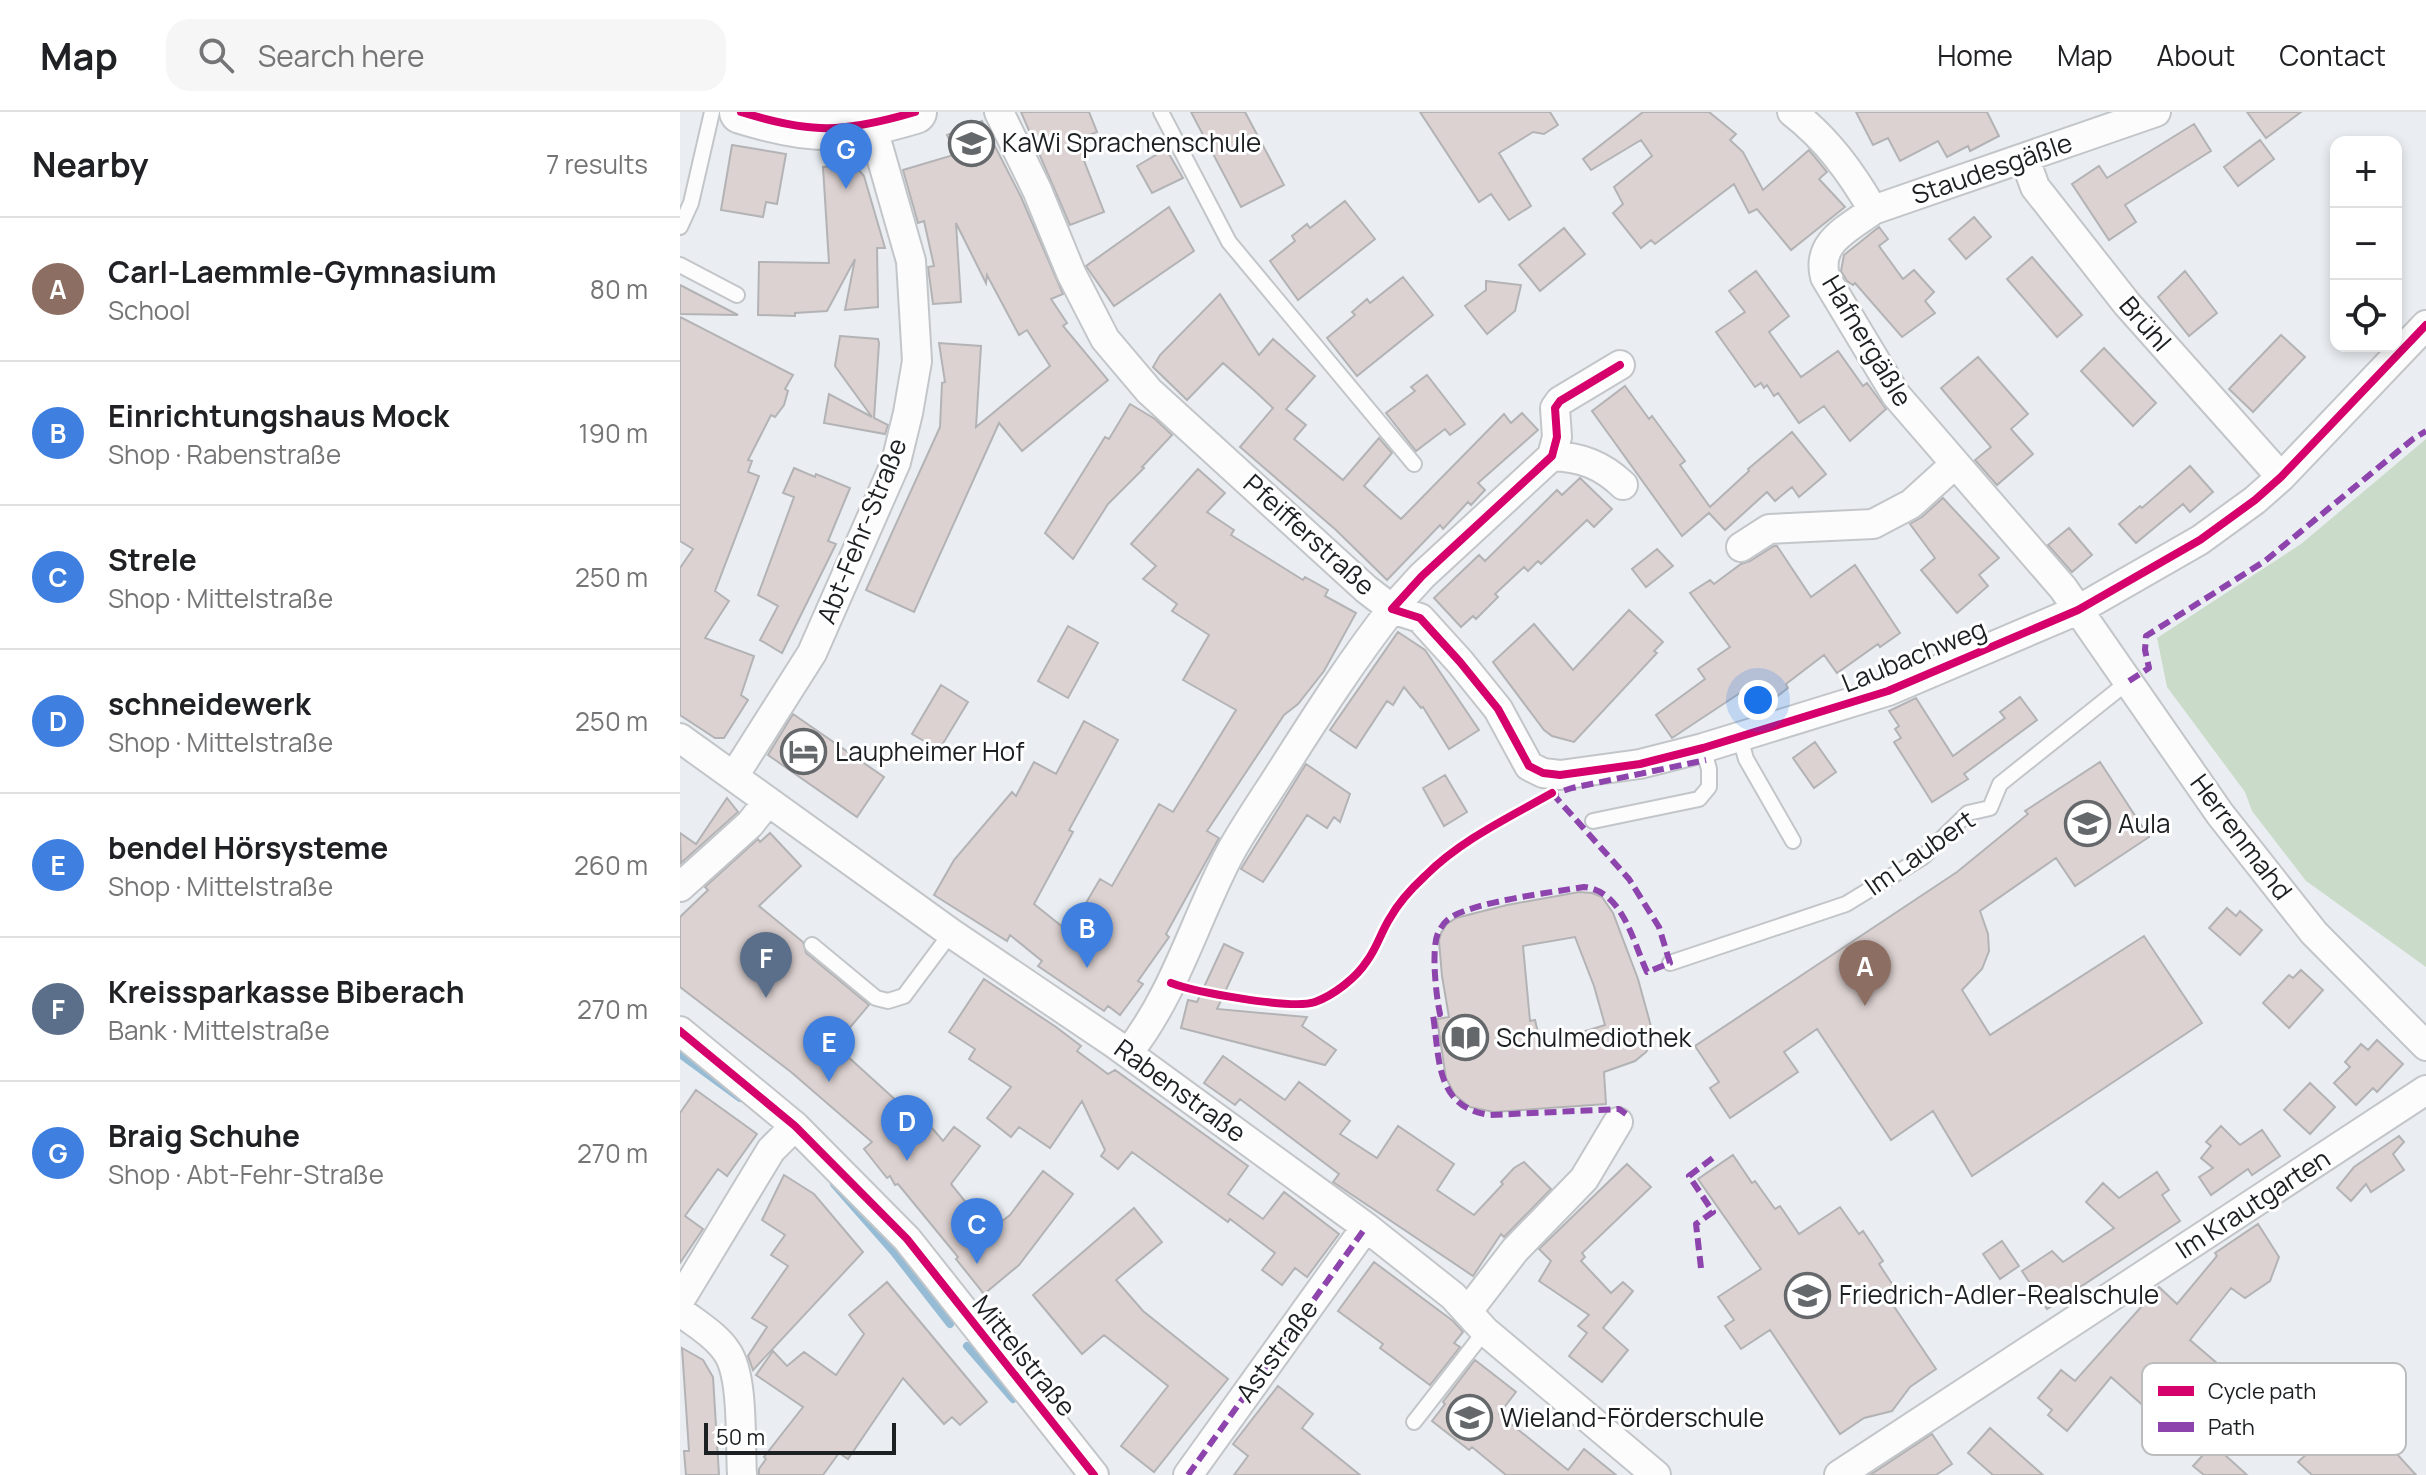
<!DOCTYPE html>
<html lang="en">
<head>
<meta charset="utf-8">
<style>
  body { margin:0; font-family:Manrope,sans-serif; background:#f6f6f6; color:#202124 }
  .controls { position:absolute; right:24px; top:24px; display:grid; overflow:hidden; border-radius:16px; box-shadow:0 4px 12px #0003 }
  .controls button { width:72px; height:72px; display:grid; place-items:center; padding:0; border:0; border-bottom:2px solid #e0e0e0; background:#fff; color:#202124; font:40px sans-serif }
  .scale { position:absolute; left:24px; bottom:20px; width:192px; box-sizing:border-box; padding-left:8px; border:4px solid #1d2022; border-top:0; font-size:22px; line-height:28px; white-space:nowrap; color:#1d2022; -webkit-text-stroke:6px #fff; paint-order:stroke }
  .you { position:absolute; left:1078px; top:588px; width:28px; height:28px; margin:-20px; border:6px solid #fff; border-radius:50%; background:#1a73e8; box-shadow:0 0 0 12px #1a73e833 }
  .badge { display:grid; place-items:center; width:52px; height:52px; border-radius:50%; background:#65686b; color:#fff; font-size:26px; font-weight:700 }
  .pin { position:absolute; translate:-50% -66px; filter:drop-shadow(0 2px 4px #0008) }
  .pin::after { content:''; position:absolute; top:42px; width:28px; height:24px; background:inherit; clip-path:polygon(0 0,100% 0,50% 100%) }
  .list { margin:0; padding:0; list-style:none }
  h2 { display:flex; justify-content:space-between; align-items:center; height:104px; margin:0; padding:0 32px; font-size:34px }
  h2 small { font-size:26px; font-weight:400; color:#757577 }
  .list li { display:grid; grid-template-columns:52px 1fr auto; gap:24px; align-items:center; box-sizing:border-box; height:144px; padding:0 32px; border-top:2px solid #e0e0e0 }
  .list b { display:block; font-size:30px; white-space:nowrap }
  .list p { margin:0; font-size:26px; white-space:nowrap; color:#757577 }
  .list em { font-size:26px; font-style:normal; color:#757577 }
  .icon { flex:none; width:44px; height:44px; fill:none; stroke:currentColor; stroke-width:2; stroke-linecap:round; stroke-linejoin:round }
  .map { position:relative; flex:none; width:1746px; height:1363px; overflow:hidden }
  header { display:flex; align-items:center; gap:48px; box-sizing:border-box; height:112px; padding:0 40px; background:#fff; border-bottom:2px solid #e0e0e0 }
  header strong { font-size:38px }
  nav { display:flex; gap:44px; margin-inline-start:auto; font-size:28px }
  .search { width:560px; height:72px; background:#f6f6f6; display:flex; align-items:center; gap:20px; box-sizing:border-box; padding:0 28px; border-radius:24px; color:#757577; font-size:30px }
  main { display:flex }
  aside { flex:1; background:#fff }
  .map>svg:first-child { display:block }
</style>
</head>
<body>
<header>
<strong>Map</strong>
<div class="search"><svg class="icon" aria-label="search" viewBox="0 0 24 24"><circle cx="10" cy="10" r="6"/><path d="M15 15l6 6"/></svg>Search here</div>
<nav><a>Home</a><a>Map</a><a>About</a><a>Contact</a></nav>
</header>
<main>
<aside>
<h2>Nearby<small>7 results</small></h2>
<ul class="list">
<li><span class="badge" style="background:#8d6e63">A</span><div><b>Carl-Laemmle-Gymnasium</b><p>School</p></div><em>80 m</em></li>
<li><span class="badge" style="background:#3f7fe0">B</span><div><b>Einrichtungshaus Mock</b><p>Shop · Rabenstraße</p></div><em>190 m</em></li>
<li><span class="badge" style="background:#3f7fe0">C</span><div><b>Strele</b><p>Shop · Mittelstraße</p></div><em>250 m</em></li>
<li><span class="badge" style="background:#3f7fe0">D</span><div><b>schneidewerk</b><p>Shop · Mittelstraße</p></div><em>250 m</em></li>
<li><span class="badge" style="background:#3f7fe0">E</span><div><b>bendel Hörsysteme</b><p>Shop · Mittelstraße</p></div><em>260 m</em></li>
<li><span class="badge" style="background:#5c6f8a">F</span><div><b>Kreissparkasse Biberach</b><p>Bank · Mittelstraße</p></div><em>270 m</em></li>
<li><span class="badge" style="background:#3f7fe0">G</span><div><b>Braig Schuhe</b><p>Shop · Abt-Fehr-Straße</p></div><em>270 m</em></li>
</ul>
</aside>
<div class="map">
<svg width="1746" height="1363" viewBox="0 0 1746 1363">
  <rect width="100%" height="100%" fill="#eaeef2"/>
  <!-- green -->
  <path fill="#cbdbca" d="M1746 327V855L1626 769 1572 699 1565 680 1487 575 1477 526 1621 432Z"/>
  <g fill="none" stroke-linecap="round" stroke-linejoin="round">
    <!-- stream -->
    <path stroke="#95bcd4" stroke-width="8" d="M0 942 60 986
      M154 1072 213 1139 270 1212
      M287 1234 333 1287"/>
  </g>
  <!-- building -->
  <path fill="#ddd2d2" stroke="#b3b3b5" stroke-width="2" fill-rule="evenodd" d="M341 0H409L417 20 396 28 424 100 390 113Z
    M511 0H565L604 73 561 95Z
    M740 0H870L878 13 864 22 853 20 819 41 851 94 829 108 811 82 799 90Z
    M963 0H1029L1056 22 1050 28 1063 40 1083 78 1129 38 1147 60 1139 67 1165 95 1111 138 1077 97 1069 101 1054 72 975 132 971 128 961 136 933 101 943 92 934 75 972 44 961 28 911 58 903 47Z
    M1176 0H1307L1319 24 1290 39 1288 34 1267 45 1258 29 1220 49 1208 26 1193 33Z
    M1567 0H1621L1586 26Z
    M302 9 341 85 383 182 371 187 387 211 383 214 428 268 342 339 319 311 234 500 186 478 260 315 262 271 265 270 259 231 301 234 296 315 370 254 347 218 339 223 307 163 306 171 276 111 281 190 253 192 248 155 254 154 244 109 238 111 223 58 277 42 267 23Z
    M1514 12 1531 39 1445 93 1456 110 1429 128 1392 72 1419 54 1427 66Z
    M1580 28 1594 47 1558 74 1544 55Z
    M52 33 106 42 97 92 86 90 83 105 41 98Z
    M486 37 503 66 472 81 457 54Z
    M166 53 178 57 184 64 205 136H197L198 195 165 198 175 147 147 199 115 201V204L78 203 79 150 149 151 143 55Z
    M665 89 695 127 618 188 590 149 615 129 612 124 627 112 630 116Z
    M489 95 514 139 434 194 406 154Z
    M1294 105 1311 125 1286 147 1269 127Z
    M1199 115 1208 127 1199 134 1223 167 1234 158 1254 180 1245 189 1255 201 1222 225 1175 171 1173 173 1167 169 1161 159 1164 143Z
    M884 116 905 142 860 179 839 153Z
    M1352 145 1402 203 1377 225 1327 167Z
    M1076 159 1109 204 1089 220 1121 265 1158 239 1183 274 1187 271 1206 297 1170 329 1144 294 1119 311 1098 281 1094 284 1087 273 1084 276 1081 271 1075 275 1036 220 1065 200 1049 179Z
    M1505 159 1537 201 1509 224 1478 185Z
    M723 165 753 203 677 264 647 226 675 203 672 200 687 187 690 191Z
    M806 169 841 173 835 199 807 222 785 194 806 178Z
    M0 173 58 203 0 202Z
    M540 182 579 243 593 227 635 264 606 297 626 313 614 327 663 368 699 326 712 341 684 374 721 407 824 302 831 311 842 301 858 318 798 371 805 378 791 393 788 390 763 417 760 413 707 468 656 418 560 335 593 296 576 280 543 251 507 288 473 255 480 243Z
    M0 205 113 263 105 277 108 279 104 293 95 305 91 303 68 348 72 349 68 360 79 364 35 479 49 489 25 526 74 544 61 583 68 588 44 626H35L0 603V456L13 437 0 429Z
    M1601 223 1625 245 1573 300 1549 277Z
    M160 224 198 227 199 231 194 306 208 313 205 322 144 311 149 282 192 305 155 254Z
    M1424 236 1476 291 1453 314 1401 259Z
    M1298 245 1348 302 1331 317 1353 342 1317 373 1295 348 1311 335 1261 276Z
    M747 263 785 312 770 323 765 317 736 339 706 301 735 279 731 275Z
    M945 274 969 307 972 304 1005 349 1000 353 1030 395 1069 359 1068 357 1112 320 1146 362 1119 385 1112 375 1095 389 1087 380 1045 418 1029 401 1002 424 912 299Z
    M450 292 475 307 492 323 462 355 464 356 428 392 393 447 365 421 425 325 429 327Z
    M1510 354 1533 380 1510 400 1503 392 1456 431 1439 412 1460 394 1462 396Z
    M114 356 135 365 136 362 170 376 148 429 156 432 102 541 80 528 98 494 78 483 114 385 103 381Z
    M518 357 545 381 527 400 554 418 551 423 623 468 625 465 648 478 645 484 676 501 644 559 618 592 604 603 527 719 539 726 486 822 489 825 458 869 463 872 440 903 428 894 424 899 358 854 362 849 330 823 327 829 254 783 274 748 332 680 336 684 354 650 376 662 404 609 438 628 389 718 393 720 354 792 389 820 420 767 432 774 479 692 493 700 556 598 503 568 529 523 492 499 497 492 463 467 476 454 451 432Z
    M900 366 932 397 914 415 907 408 861 452 858 449 848 459 844 455 815 482 818 485 796 507 793 504 781 515 754 486 799 443 805 449 877 378 882 383Z
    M1263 386 1319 446 1299 463 1308 474 1277 501 1241 458 1255 446 1230 412 1242 405Z
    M1389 416 1412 443 1392 460 1368 433Z
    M1094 434H1097L1131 485 1175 453 1220 521 1200 535 1198 532 1157 561 1144 543 1106 572 1108 576 1090 590 1087 585 1074 594 1063 579 992 626 976 603 1025 567 1018 557 1050 535 1010 481 1030 468 1034 472 1061 452 1070 449Z
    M977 437 993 454 966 475 952 457Z
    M949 498 983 530 974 539 977 541 894 630 872 624 864 618 813 550 854 512 893 558Z
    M388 514 418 531 388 586 358 569Z
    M718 520 745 538 799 618 769 637 743 595 741 596 724 575 713 593 707 589 676 636 650 618Z
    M261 573 288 590 259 638 232 622Z
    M1340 585 1357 608 1284 662 1288 667 1252 690 1214 630 1221 626 1215 617 1219 614 1209 599 1236 586 1273 644 1325 606 1320 600Z
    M113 602 204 665 177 705 88 643Z
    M1135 630 1156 660 1134 676 1113 646Z
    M1420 650 1469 725 1395 774 1376 746 1300 799 1308 822 1309 839 1302 857 1282 878 1310 923 1464 824 1522 911 1292 1064 1253 999 1211 1028 1137 917 1104 940 1118 960 1050 1006 1030 976 1039 970 1015 934 1277 760 1348 702 1345 699Z
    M626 652 670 682 660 710 654 705 647 716 627 703 583 770 561 757Z
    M765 663 787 700 764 714 743 676Z
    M47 686 58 700 1 751 0 721 16 732Z
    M90 721 121 754 79 794 123 830 126 841 189 893 155 933 230 1001 235 996 263 1029 274 1015 300 1034 271 1072 309 1119 330 1103 363 1059 393 1082 339 1153 304 1182 276 1147 278 1145 218 1072 215 1073 210 1064 207 1066 184 1037 192 1030 111 960 0 875V805L28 778 25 775 78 727 80 730Z
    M899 780 912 781 922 785 933 801 958 867 972 918 970 934 966 940 955 949 924 960 926 992 814 1000 790 995 775 983 766 966 757 907 769 905 762 864 759 829 761 821 767 812 776 806 827 793ZM895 825 914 874 925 913 861 933 855 908 850 909 843 834Z
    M1547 796 1556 804 1560 799 1582 818 1560 843 1529 816Z
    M544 832 563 841 537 897 627 905 622 914 656 938 645 953 501 916 508 888 517 890Z
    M1621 858 1643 878 1609 916 1583 891 1609 863 1613 866Z
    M304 867 376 915 401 934 397 939 428 962 435 958 568 1054 548 1082 583 1107 604 1080 659 1122 627 1165 615 1156 602 1173 582 1158 595 1141 550 1107 548 1110 452 1040 438 1057 421 1044 425 1038 402 989 370 1036 339 1015 331 1025 307 1006 331 975 289 947 295 937 269 920Z
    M1697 928 1723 952 1697 980 1693 976 1676 993 1654 971 1670 955 1665 950 1681 932 1688 938Z
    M543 944 605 988 619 970 670 1009 660 1022 697 1046 718 1014 774 1052 757 1078 794 1103 823 1072 821 1070 834 1056 844 1050 871 1077 824 1125 821 1122 793 1164 653 1070 659 1062 560 987 555 993 524 971Z
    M1630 971 1655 995 1630 1022 1604 998Z
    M16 978 77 1022 47 1064 38 1057 5 1104 23 1117 0 1151V1001Z
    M1541 1014 1560 1033 1582 1018 1600 1044 1572 1063 1568 1057 1531 1083 1519 1065 1533 1056 1521 1046 1531 1034 1526 1030Z
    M1719 1024 1724 1030 1713 1042 1724 1058 1691 1080 1686 1072 1671 1089 1657 1076 1674 1055Z
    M1053 1043 1072 1071 1075 1069 1095 1097 1100 1094 1119 1122 1160 1095 1179 1122 1183 1119 1203 1149 1199 1152 1218 1181 1209 1187 1256 1257 1230 1275 1212 1299 1184 1306 1160 1322 1090 1218 1061 1237 1045 1214 1054 1208 1038 1185 1081 1157 1018 1067Z
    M947 1052 971 1075 902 1141 905 1145 901 1149 931 1181 943 1170 953 1179 923 1216 948 1238 922 1270 889 1244 907 1221 898 1214 909 1203 859 1169 871 1149 859 1137Z
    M1477 1060 1489 1078 1482 1083 1500 1109 1367 1197 1342 1159 1372 1139 1383 1150 1434 1116 1406 1090 1423 1071 1439 1086Z
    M104 1063 134 1082 183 1140 73 1258 68 1244 87 1215 72 1206 108 1154 91 1143 105 1123 82 1108Z
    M454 1096 482 1130 436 1168 463 1199 548 1267 474 1360 441 1334 488 1274 424 1223 402 1242 353 1183Z
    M1578 1112 1599 1145 1590 1169 1565 1186 1551 1176 1510 1228 1579 1287 1608 1251 1640 1278 1595 1332 1515 1263 1477 1306 1431 1265 1387 1319 1368 1303 1372 1298 1358 1286 1381 1258 1395 1269 1479 1175 1497 1192 1537 1144 1535 1141Z
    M1322 1129 1339 1154 1320 1167 1303 1142Z
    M694 1150 773 1209 783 1220 774 1231 780 1235 750 1273 700 1236 703 1232 658 1199Z
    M207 1170 307 1290 280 1313 272 1305 264 1312 223 1266 168 1347 159 1341 143 1363H79V1357L86 1347 84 1345 123 1295 76 1263 93 1239 107 1254 124 1240 156 1263 184 1222 169 1203Z
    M2 1236 23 1248 33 1265 39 1363H6L4 1339H9Z
    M795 1248 836 1280 819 1302 888 1358 904 1337 936 1363H826L792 1335 789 1338 752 1309 765 1292 763 1290Z
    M598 1274 633 1302 622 1316 680 1363H554L568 1344 553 1332Z
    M1676 1297 1736 1363H1632L1618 1350Z
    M1310 1316 1329 1333 1363 1363H1313L1288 1341Z
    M1252 1322 1272 1352 1256 1363H1190Z
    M1533 1332 1567 1363H1524L1513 1354Z"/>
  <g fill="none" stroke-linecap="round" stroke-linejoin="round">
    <defs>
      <path id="lane" d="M481 0 549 130 734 352
        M0 115 11 91 32 0
        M0 153 57 183
        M1060 626 1066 647 1113 729
        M913 709 1019 687 1029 675V657L1023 636
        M132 833 196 886 208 889 224 884 271 821
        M990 851 1166 792 1243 745 1288 701 1310 696 1320 672 1449 569
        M734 1310 805 1219"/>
      <path id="street" d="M319 0 357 78 391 161 425 227 469 279 686 477 712 497C672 548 637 603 602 658 585 685 566 712 550 741 515 807 495 882 448 941
        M1112 0C1147 27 1171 60 1193 98 1168 117 1136 130 1145 165L1216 283 1383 476 1540 702 1634 821 1746 934
        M1345 47 1355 75 1447 192 1601 365
        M1193 98 1476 0
        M940 253 880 289 875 296 877 325 872 344 742 464 712 497 740 506 780 550 818 597 849 654 863 661 880 663 960 652 1023 636 1208 579 1398 498 1520 428 1575 388 1601 365 1746 213
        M872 344C901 345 922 353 943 373
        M1061 435 1089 417 1193 412 1231 392 1275 352
        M0 626 271 821 435 932 686 1115 773 1184 805 1219 976 1363
        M54 664 132 541 216 350 228 301 237 249 231 149 192 13
        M0 775 70 712 88 689
        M0 919 115 1014 227 1127 414 1363
        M0 1188 91 1038 115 1014
        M0 1199C16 1212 36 1223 47 1240 64 1264 60 1332 62 1363
        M788 1199 835 1138 904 1067 938 1010
        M508 1363 686 1115
        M1159 1363 1746 978"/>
      <path id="secondary" d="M61 0C132 22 164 21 235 0"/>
    </defs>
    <!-- lane casing -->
    <use href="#lane" stroke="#c3c6c9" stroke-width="18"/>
    <!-- street casing -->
    <use href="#street" stroke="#c3c6c9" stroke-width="32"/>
    <!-- secondary casing -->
    <use href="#secondary" stroke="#c3c6c9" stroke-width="46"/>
    <!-- lane -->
    <use href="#lane" stroke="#fcfcfd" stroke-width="14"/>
    <!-- street -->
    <use href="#street" stroke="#fcfcfd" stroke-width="28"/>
    <!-- secondary -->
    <use href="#secondary" stroke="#fcfcfd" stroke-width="42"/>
    <!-- quiet -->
    <path stroke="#8e44ad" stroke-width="6" stroke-dasharray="12 6" stroke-linecap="butt" d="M1449 569 1469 556 1465 538 1466 524 1585 449 1733 327 1746 319
      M872 681 949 767 979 815 990 851 967 860C953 830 943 779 904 775 873 780 793 790 770 806 765 809 761 815 758 821 751 837 756 884 760 902L753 903C760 948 755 995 810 1003L939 997 946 1002
      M867 684 892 676 1026 648
      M1021 1156 1016 1112 1033 1100 1009 1064 1034 1045
      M508 1363 686 1115"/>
    <defs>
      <path id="cycleway" d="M61 0C132 22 164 21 235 0
        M940 253 880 289 875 296 877 325 872 344 742 464 712 497 740 506 780 550 818 597 849 654 863 661 880 663 960 652 1023 636 1208 579 1398 498 1520 428 1575 388 1601 365 1746 213
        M491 871C515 880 612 898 635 890 654 883 676 866 687 849 697 836 701 820 710 806 719 790 732 776 745 764 781 728 828 706 872 681
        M0 919 115 1014 227 1127 414 1363"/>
    </defs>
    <!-- cycleway casing -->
    <use href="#cycleway" stroke="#fff" stroke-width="13"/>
    <!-- cycleway -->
    <use href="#cycleway" stroke="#d6006c" stroke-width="8"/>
  </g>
  <!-- icons -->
  <defs>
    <symbol id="school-ring" viewBox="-11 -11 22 22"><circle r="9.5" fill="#fff" stroke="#65686b" stroke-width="1.5"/><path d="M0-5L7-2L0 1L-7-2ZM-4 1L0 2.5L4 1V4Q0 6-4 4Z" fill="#65686b"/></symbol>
    <symbol id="hotel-ring" viewBox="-11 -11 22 22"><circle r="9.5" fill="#fff" stroke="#65686b" stroke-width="1.5"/><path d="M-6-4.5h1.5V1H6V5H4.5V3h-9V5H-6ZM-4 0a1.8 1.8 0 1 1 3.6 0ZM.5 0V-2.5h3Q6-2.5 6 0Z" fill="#65686b"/></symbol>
    <symbol id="library-ring" viewBox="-11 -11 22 22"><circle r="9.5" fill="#fff" stroke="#65686b" stroke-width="1.5"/><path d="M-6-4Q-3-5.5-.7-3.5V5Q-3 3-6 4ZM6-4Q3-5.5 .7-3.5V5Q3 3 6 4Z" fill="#65686b"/></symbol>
  </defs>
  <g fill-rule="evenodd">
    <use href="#school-ring" x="266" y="6" width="51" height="51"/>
    <use href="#hotel-ring" x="98" y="614" width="51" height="51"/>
    <use href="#school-ring" x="1382" y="686" width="51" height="51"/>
    <use href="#library-ring" x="760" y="900" width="51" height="51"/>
    <use href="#school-ring" x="1102" y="1158" width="51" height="51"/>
    <use href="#school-ring" x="764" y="1280" width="51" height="51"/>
  </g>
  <g text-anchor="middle" stroke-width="6" stroke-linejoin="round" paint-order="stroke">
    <!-- poi labels -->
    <g font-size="26" fill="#1d2022" stroke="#fff" text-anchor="start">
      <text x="322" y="40">KaWi Sprachenschule</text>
      <text x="155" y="649">Laupheimer Hof</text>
      <text x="1438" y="721">Aula</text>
      <text x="816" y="935">Schulmediothek</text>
      <text x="1159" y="1192">Friedrich-Adler-Realschule</text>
      <text x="820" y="1315">Wieland-Förderschule</text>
    </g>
    <!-- street labels -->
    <g font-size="26" fill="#1d2022" stroke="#fff">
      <text transform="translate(1312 57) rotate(-19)" y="9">Staudesgäßle</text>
      <text transform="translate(1465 212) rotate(49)" y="9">Brühl</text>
      <text transform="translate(1187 229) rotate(59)" y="9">Hafnergäßle</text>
      <text transform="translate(182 419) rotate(-68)" y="9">Abt-Fehr-Straße</text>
      <text transform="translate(629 423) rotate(42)" y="9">Pfeifferstraße</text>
      <text transform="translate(1234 544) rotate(-22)" y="9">Laubachweg</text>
      <text transform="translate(1561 725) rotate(53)" y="9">Herrenmahd</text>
      <text transform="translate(1240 741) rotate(-35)" y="9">Im Laubert</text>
      <text transform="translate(500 979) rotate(36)" y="9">Rabenstraße</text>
      <text transform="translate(1573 1092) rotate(-33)" y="9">Im Krautgarten</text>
      <text transform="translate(597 1239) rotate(-54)" y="9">Aststraße</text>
      <text transform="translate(344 1244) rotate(51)" y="9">Mittelstraße</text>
    </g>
  </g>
  <!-- legend -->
  <rect x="1462" y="1251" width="264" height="92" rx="12" fill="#fff" stroke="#bbbcbd" stroke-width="2"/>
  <rect x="1478" y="1274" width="36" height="10" fill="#d6006c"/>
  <rect x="1478" y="1310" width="36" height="10" fill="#8e44ad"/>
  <g font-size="22" fill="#1d2022">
    <text x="1528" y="1287">Cycle path</text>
    <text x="1528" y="1323">Path</text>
  </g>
</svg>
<div class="controls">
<button>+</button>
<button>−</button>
<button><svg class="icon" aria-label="locate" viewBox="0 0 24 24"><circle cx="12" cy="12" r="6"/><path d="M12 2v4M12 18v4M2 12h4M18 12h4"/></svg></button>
</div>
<div class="scale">50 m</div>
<div class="you"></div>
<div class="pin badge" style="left:1185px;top:894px;background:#8d6e63">A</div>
<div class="pin badge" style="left:407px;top:856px;background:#3f7fe0">B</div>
<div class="pin badge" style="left:297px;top:1152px;background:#3f7fe0">C</div>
<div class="pin badge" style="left:227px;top:1049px;background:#3f7fe0">D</div>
<div class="pin badge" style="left:149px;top:970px;background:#3f7fe0">E</div>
<div class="pin badge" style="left:86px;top:886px;background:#5c6f8a">F</div>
<div class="pin badge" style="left:166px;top:77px;background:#3f7fe0">G</div>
</div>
</main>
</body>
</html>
